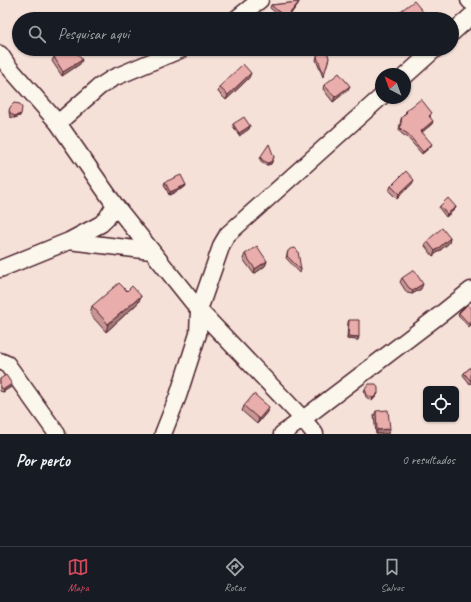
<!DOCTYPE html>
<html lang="pt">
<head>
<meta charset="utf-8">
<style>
  body { margin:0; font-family:Caveat,sans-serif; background:#242831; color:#f1f3f6 }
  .controls { position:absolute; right:12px; bottom:12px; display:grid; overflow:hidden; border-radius:6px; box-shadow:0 1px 3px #0004 }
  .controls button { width:36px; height:36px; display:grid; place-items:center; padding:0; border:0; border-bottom:1px solid #363941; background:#171b24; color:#f1f3f6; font:20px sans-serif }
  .compass { position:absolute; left:375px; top:68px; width:36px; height:36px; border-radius:50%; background:#171b24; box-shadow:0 1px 3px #0004; rotate:319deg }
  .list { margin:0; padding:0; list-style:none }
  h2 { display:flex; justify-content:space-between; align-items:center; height:52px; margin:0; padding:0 16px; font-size:17px }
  h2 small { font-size:13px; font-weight:400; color:#9ea1a6 }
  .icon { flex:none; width:22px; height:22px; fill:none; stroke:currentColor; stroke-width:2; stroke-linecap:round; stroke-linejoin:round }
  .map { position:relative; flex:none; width:471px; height:434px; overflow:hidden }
  .search { position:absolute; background:#171b24; box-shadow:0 1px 3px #0004; left:12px; right:12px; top:12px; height:44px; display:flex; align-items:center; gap:10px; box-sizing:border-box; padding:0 14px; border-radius:22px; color:#9ea1a6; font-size:15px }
  .sheet { height:112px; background:#171b24 }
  nav { display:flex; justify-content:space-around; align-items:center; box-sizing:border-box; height:56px; border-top:1px solid #363941; background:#171b24; font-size:11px; color:#9ea1a6 }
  nav a { display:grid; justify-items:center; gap:2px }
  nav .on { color:#d1495b }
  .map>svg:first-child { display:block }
</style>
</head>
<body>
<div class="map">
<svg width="471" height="434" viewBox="0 0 471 434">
  <rect width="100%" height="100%" fill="#f6e1d9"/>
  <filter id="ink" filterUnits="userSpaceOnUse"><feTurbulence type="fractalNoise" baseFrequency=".025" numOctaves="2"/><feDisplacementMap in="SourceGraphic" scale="8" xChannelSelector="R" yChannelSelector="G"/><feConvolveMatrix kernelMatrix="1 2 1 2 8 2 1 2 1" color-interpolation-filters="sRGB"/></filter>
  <g filter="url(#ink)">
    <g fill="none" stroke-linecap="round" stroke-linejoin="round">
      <defs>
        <path id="minor" d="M469 0 471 2
          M236 19 260 0
          M452 33 471 16
          M0 54 8 66 58 123 115 205 199 310 303 419 441 314 471 290
          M405 76 435 49
          M58 123 99 87 113 78 182 49
          M69 241 151 251
          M0 269 69 241 101 224 107 218 115 205
          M0 361 7 364 57 434
          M163 434 178 396 198 334 199 310 222 244 228 234 381 97
          M282 434 303 419 315 434"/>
      </defs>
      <!-- minor casing -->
      <use href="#minor" stroke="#4a1f2b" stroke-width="19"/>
      <!-- minor -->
      <use href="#minor" stroke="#fbf7ec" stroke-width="16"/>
    </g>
    <!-- wall -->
    <path fill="#c89694" stroke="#4a1f2b" d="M299 2 298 4 287 19H283L270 8 271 5Z
      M318 53 329 58 323 77 316 60Z
      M54 57 80 64 62 76 52 61Z
      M249 78 226 100 218 92 219 87Z
      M324 85 348 90 333 102 323 89Z
      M10 108 20 116 14 118 10 117 9 112Z
      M406 111 431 116 430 117 432 124 422 132 431 146 422 154 407 137 402 134 399 130 401 119 402 117 405 114Z
      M233 124 250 126 249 129 239 136 233 126Z
      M261 156 274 157 271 164 267 165 262 163 260 159Z
      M165 182 186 185 185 187 169 195 164 184Z
      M412 184 397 199 389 191 391 186Z
      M440 206 456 207 455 209 446 217 439 208Z
      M450 238 449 243 433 256 425 246 427 241Z
      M288 251 301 270 300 273 286 258Z
      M245 254 267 261 265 266 254 274 243 259Z
      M402 278 421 289 412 294 407 293 400 282Z
      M127 291 141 296 138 303 106 332 90 314 92 306Z
      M471 308V325L469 327 458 315 459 313Z
      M349 320 358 340 347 339 348 322Z
      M471 367V383L470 384 463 375 464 373Z
      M0 379 11 387 3 392 0 391Z
      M365 389 378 393 377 395 372 401 366 397 364 391Z
      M244 406 267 412 257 424 242 411Z
      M376 411 388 434H376L374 416Z"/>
    <!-- shaded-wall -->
    <path fill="#a37a78" stroke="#4a1f2b" d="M299 2 298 4 287 19H286Z
      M424 13 423 16 419 19H417Z
      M82 60 80 64 62 76 63 72Z
      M251 73 249 78 226 100 228 95Z
      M350 86 348 90 333 102 335 97Z
      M21 114 20 116 14 118 15 116Z
      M433 121 432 124 421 133V131Z
      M250 126 249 129 239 136V133Z
      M432 144 431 146 422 154 423 152Z
      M272 161 271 164 267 165 268 163Z
      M414 180 412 184 397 199 399 194Z
      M186 185 185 187 169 195 170 192Z
      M456 207 455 209 446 217 447 214Z
      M450 238 449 243 433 256 435 251Z
      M267 261 265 266 254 274 255 269Z
      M423 284 421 289 412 294 413 290Z
      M141 296 138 303 106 332 108 324Z
      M348 336 359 337 358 340 347 339Z
      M12 384 11 387 3 392 4 389Z
      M378 393 377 395 372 401 373 398Z
      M269 407 267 412 257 424 259 419Z
      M390 429 388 434H376L377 430Z"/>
    <!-- building -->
    <path fill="#e9aeac" stroke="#4a1f2b" d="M414 1 424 13 417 19H394L395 18 394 16Z
      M299 2 286 18 271 5Z
      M66 49H75L82 60 63 72 54 57Z
      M322 51 328 54 329 58 324 75 317 57 318 53Z
      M243 64 251 73 228 95 219 87Z
      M339 73 350 86 335 97 324 85Z
      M421 99 432 113 429 116 433 121 421 131 432 144 423 152 408 134 403 131 400 128 402 117 407 112 406 111Z
      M14 103 20 104 22 108 21 114 15 116 11 114 9 110 11 106Z
      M244 117 250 126 239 133 233 124Z
      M269 144 274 157 272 161 268 163 262 160 261 156Z
      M406 171 414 180 399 194 391 186Z
      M181 175 186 185 170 192 165 182Z
      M448 198 456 207 447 214 440 206Z
      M442 228 450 238 435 251 427 241Z
      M257 246 267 261 255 269 245 254Z
      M295 248 298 251 301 270 287 256 288 251 290 249Z
      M414 270 423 284 413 290 409 288 402 278Z
      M119 283 127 291 132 286 141 296 108 324 92 306Z
      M468 304 471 308V324L470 325 459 313Z
      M349 320H359V337L348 336Z
      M471 367V381L464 373Z
      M6 375 12 384 4 389 0 388V379Z
      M369 384H376L378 388V393L373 398 367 395 365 389Z
      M254 394 269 407 259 419 244 406Z
      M388 410 390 429 377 430 376 411Z"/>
  </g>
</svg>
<div class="controls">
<button><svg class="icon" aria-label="locate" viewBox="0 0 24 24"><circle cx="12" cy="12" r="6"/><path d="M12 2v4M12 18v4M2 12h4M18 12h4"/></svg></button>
</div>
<svg class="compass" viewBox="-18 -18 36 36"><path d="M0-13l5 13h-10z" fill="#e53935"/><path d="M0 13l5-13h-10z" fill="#9ea1a6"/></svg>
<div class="search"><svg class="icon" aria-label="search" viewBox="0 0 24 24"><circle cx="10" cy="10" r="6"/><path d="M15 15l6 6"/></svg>Pesquisar aqui</div>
</div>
<section class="sheet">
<h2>Por perto<small>0 resultados</small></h2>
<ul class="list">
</ul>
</section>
<nav>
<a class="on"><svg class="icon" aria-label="map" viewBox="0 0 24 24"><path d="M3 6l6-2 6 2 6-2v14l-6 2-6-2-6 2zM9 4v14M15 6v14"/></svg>Mapa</a>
<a><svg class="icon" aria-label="directions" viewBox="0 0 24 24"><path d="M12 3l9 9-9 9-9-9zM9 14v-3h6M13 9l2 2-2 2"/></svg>Rotas</a>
<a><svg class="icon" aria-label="saved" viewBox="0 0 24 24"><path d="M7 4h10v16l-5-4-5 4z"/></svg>Salvos</a>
</nav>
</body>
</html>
